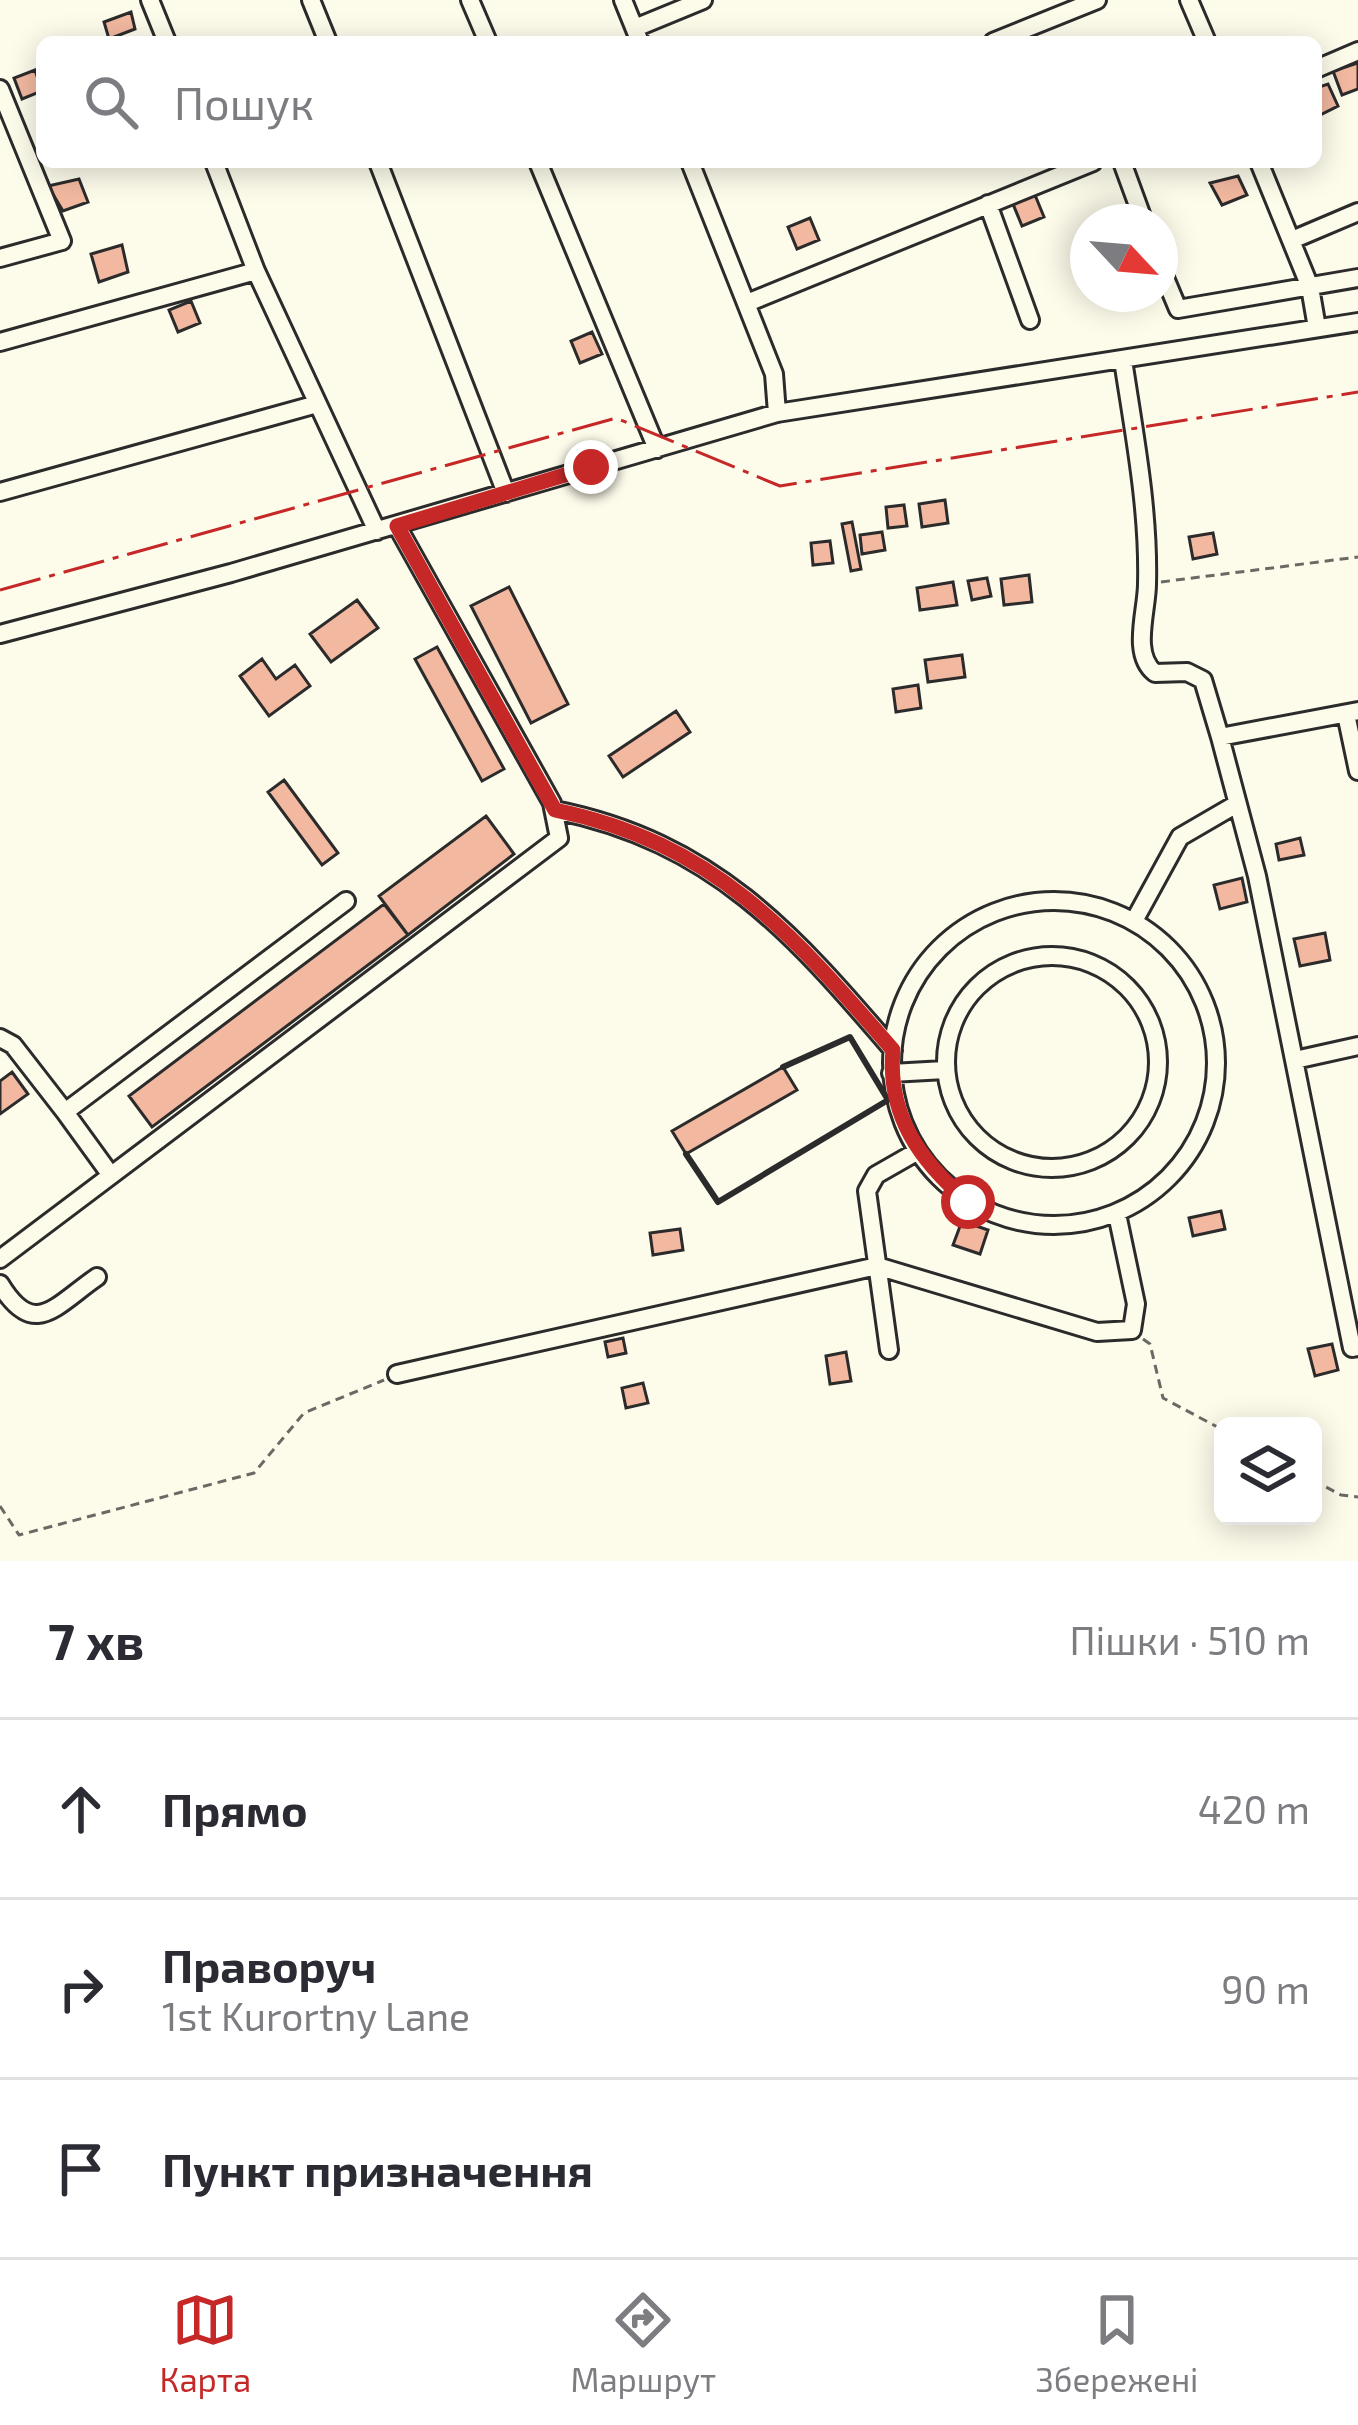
<!DOCTYPE html>
<html lang="uk">
<head>
<meta charset="utf-8">
<style>
  body { margin:0; font-family:"Exo 2",sans-serif; background:#f7f7f7; color:#2b2b33 }
  .controls { position:absolute; right:36px; bottom:36px; display:grid; overflow:hidden; border-radius:18px; box-shadow:0 6px 30px #0003 }
  .controls button { width:108px; height:108px; display:grid; place-items:center; padding:0; border:0; border-bottom:3px solid #e1e1e2; background:#fff; color:#2b2b33; font:60px sans-serif }
  .compass { position:absolute; left:1070px; top:204px; width:108px; height:108px; border-radius:50%; background:#fff; box-shadow:0 6px 30px #0003; rotate:116deg }
  .stop { position:absolute; width:36px; height:36px; margin:-27px; border:9px solid #c62828; border-radius:50%; background:#fff }
  .stop.end { background:#c62828; border-color:#fff; box-shadow:0 3px 12px #0008 }
  .list { margin:0; padding:0; list-style:none }
  h2 { display:flex; justify-content:space-between; align-items:center; height:156px; margin:0; padding:0 48px; font-size:51px }
  h2 small { font-size:39px; font-weight:400; color:#7c7c81 }
  .list li { display:grid; grid-template-columns:78px 1fr auto; gap:36px; align-items:center; box-sizing:border-box; height:180px; padding:0 48px; border-top:3px solid #e1e1e2 }
  .list b { display:block; font-size:45px; white-space:nowrap }
  .list p { margin:0; font-size:39px; white-space:nowrap; color:#7c7c81 }
  .list em { font-size:39px; font-style:normal; color:#7c7c81 }
  .icon { flex:none; width:66px; height:66px; fill:none; stroke:currentColor; stroke-width:2; stroke-linecap:round; stroke-linejoin:round }
  .map { position:relative; flex:none; width:1358px; height:1561px; overflow:hidden }
  .search { position:absolute; background:#fff; box-shadow:0 6px 30px #0003; left:36px; right:36px; top:36px; height:132px; display:flex; align-items:center; gap:30px; box-sizing:border-box; padding:0 42px; border-radius:18px; color:#7c7c81; font-size:45px }
  .sheet { height:696px; background:#fff }
  nav { display:flex; justify-content:space-around; align-items:center; box-sizing:border-box; height:168px; border-top:3px solid #e1e1e2; background:#fff; font-size:33px; color:#7c7c81 }
  nav a { display:grid; justify-items:center; gap:6px }
  nav .on { color:#c62828 }
  .map>svg:first-child { display:block }
</style>
</head>
<body>
<div class="map">
<svg width="1358" height="1561" viewBox="0 0 1358 1561">
  <rect width="100%" height="100%" fill="#fdfbea"/>
  <!-- building -->
  <path fill="#f2b8a0" stroke="#2b2b2b" stroke-width="3" d="M131 12 135 29 109 39 104 22Z
    M1358 63V89L1342 95 1333 71Z
    M35 70 42 91 22 99 14 78Z
    M1328 84 1338 106 1316 117V88Z
    M1238 176 1247 195 1222 205 1210 183Z
    M79 179 88 202 63 211 48 186Z
    M1035 195 1044 217 1022 226 1013 204Z
    M810 218 819 240 797 249 788 227Z
    M122 245 128 272 99 282 91 254Z
    M191 301 200 323 178 332 169 310Z
    M592 332 602 354 580 363 571 341Z
    M945 500 948 523 922 527 919 504Z
    M904 505 907 526 888 528 886 507Z
    M852 522 861 569 851 571 842 524Z
    M882 532 885 550 862 554 860 535Z
    M1213 533 1217 554 1193 559 1189 537Z
    M830 541 833 563 813 565 811 543Z
    M1029 575 1032 602 1004 605 1001 579Z
    M987 578 991 596 972 600 968 581Z
    M953 582 957 605 920 610 917 588Z
    M509 587 568 704 531 723 471 606Z
    M357 600 378 628 331 662 310 634Z
    M437 647 504 769 482 781 415 659Z
    M962 655 965 677 928 682 925 660Z
    M262 659 276 679 295 665 310 686 269 716 240 676Z
    M918 685 921 708 896 712 893 689Z
    M676 711 690 732 623 777 609 756Z
    M284 780 338 853 322 865 268 792Z
    M486 816 514 854 408 935 379 896Z
    M1300 838 1304 855 1279 860 1276 844Z
    M1242 878 1247 902 1220 909 1214 885Z
    M384 904 408 935 152 1127 129 1096Z
    M1325 933 1330 960 1300 966 1294 939Z
    M783 1067 797 1090 686 1154 672 1131Z
    M12 1072 28 1094 0 1114V1081Z
    M1221 1211 1225 1229 1193 1236 1189 1218Z
    M962 1221 988 1230 980 1254 953 1245Z
    M680 1229 683 1250 653 1255 650 1233Z
    M623 1338 626 1353 608 1357 605 1342Z
    M1332 1344 1338 1370 1315 1376 1308 1349Z
    M846 1352 851 1381 830 1384 826 1356Z
    M643 1383 648 1403 626 1408 622 1388Z"/>
  <g fill="none" stroke-linecap="round" stroke-linejoin="round">
    <defs>
      <path id="minor" d="M150 0 167 42
        M311 0 328 42
        M470 0 488 42
        M623 0 640 42
        M1189 0 1207 42
        M635 28 703 0
        M993 42 1097 0
        M1316 69 1358 51
        M0 89 62 241 0 258
        M214 162 256 271 377 531
        M378 162 506 493
        M538 162 657 449
        M690 162 774 374 777 413
        M1122 162 1144 222
        M1259 162 1310 287 1317 328
        M988 204 1030 320
        M1292 240 1358 212
        M1160 266 1178 309 1358 278
        M747 303 1093 162
        M0 342 256 271
        M1123 360C1134 433 1149 509 1147 584 1147 611 1131 654 1155 673L1187 672 1203 680 1220 737
        M0 492 317 404
        M0 634 231 573 777 413 1358 322
        M1358 711 1220 737 1257 876 1352 1348 1358 1347
        M1346 714 1358 771
        M555 810C713 842 792 932 893 1050
        M892 1063a162 162 0 1 1 324 0a162 162 0 1 1-324 0Z
        M1134 921 1180 837 1235 805
        M946 1062a106 106 0 1 1 212 0a106 106 0 1 1-212 0Z
        M0 1038 13 1045 65 1112
        M1295 1060 1358 1046
        M891 1073 945 1070
        M110 1174 65 1112 346 901
        M0 1259 559 838 552 803 397 526
        M0 1284C34 1340 55 1306 97 1277
        M889 1350 867 1191 876 1175 918 1151
        M397 1374 877 1266 1097 1332 1132 1330 1136 1304 1117 1214"/>
    </defs>
    <!-- minor casing -->
    <use href="#minor" stroke="#2b2b2b" stroke-width="22"/>
    <!-- path -->
    <path stroke="#6a6964" stroke-width="3" stroke-dasharray="9 6" stroke-linecap="butt" d="M1161 582 1358 557
      M1143 1339 1150 1344 1163 1398 1223 1430
      M1313 1480 1341 1495 1358 1497
      M0 1506 19 1535 254 1473 304 1413 384 1380"/>
    <!-- minor -->
    <use href="#minor" stroke="#fdfbea" stroke-width="16"/>
    <!-- wall -->
    <path stroke="#2b2b2b" stroke-width="6" d="M686 1154 718 1202 888 1100 850 1037 783 1067"/>
    <!-- power -->
    <path stroke="#c62828" stroke-width="3" stroke-dasharray="42 9 6 9" stroke-linecap="butt" d="M0 590 616 418 780 486 1358 392"/>
  </g>
  <g fill="none" stroke-linecap="round" stroke-linejoin="round">
    <!-- route -->
    <path stroke="#c62828" stroke-width="15" d="M591 467 397 526 555 810C714 843 791 932 893 1050 887 1115 920 1161 968 1202"/>
  </g>
</svg>
<div class="controls">
<button><svg class="icon" aria-label="layers" viewBox="0 0 24 24"><path d="M12 4l9 5-9 5-9-5zM3 14l9 5 9-5"/></svg></button>
</div>
<svg class="compass" viewBox="-18 -18 36 36"><path d="M0-13l5 13h-10z" fill="#e53935"/><path d="M0 13l5-13h-10z" fill="#7c7c81"/></svg>
<div class="stop" style="left:968px;top:1202px"></div>
<div class="stop end" style="left:591px;top:467px"></div>
<div class="search"><svg class="icon" aria-label="search" viewBox="0 0 24 24"><circle cx="10" cy="10" r="6"/><path d="M15 15l6 6"/></svg>Пошук</div>
</div>
<section class="sheet">
<h2>7 хв<small>Пішки · 510 m</small></h2>
<ul class="list">
<li><svg class="icon" aria-label="ahead" viewBox="0 0 24 24"><path d="M12 20V5M6 11l6-6 6 6"/></svg><div><b>Прямо</b></div><em>420 m</em></li>
<li><svg class="icon" aria-label="right" viewBox="0 0 24 24"><path d="M7 20v-9h11M14 6l5 5-5 5"/></svg><div><b>Праворуч</b><p>1st Kurortny Lane</p></div><em>90 m</em></li>
<li><svg class="icon" aria-label="arrive" viewBox="0 0 24 24"><path d="M6 21V4h12l-3 4 3 4H6"/></svg><div><b>Пункт призначення</b></div></li>
</ul>
</section>
<nav>
<a class="on"><svg class="icon" aria-label="map" viewBox="0 0 24 24"><path d="M3 6l6-2 6 2 6-2v14l-6 2-6-2-6 2zM9 4v14M15 6v14"/></svg>Карта</a>
<a><svg class="icon" aria-label="directions" viewBox="0 0 24 24"><path d="M12 3l9 9-9 9-9-9zM9 14v-3h6M13 9l2 2-2 2"/></svg>Маршрут</a>
<a><svg class="icon" aria-label="saved" viewBox="0 0 24 24"><path d="M7 4h10v16l-5-4-5 4z"/></svg>Збережені</a>
</nav>
</body>
</html>
